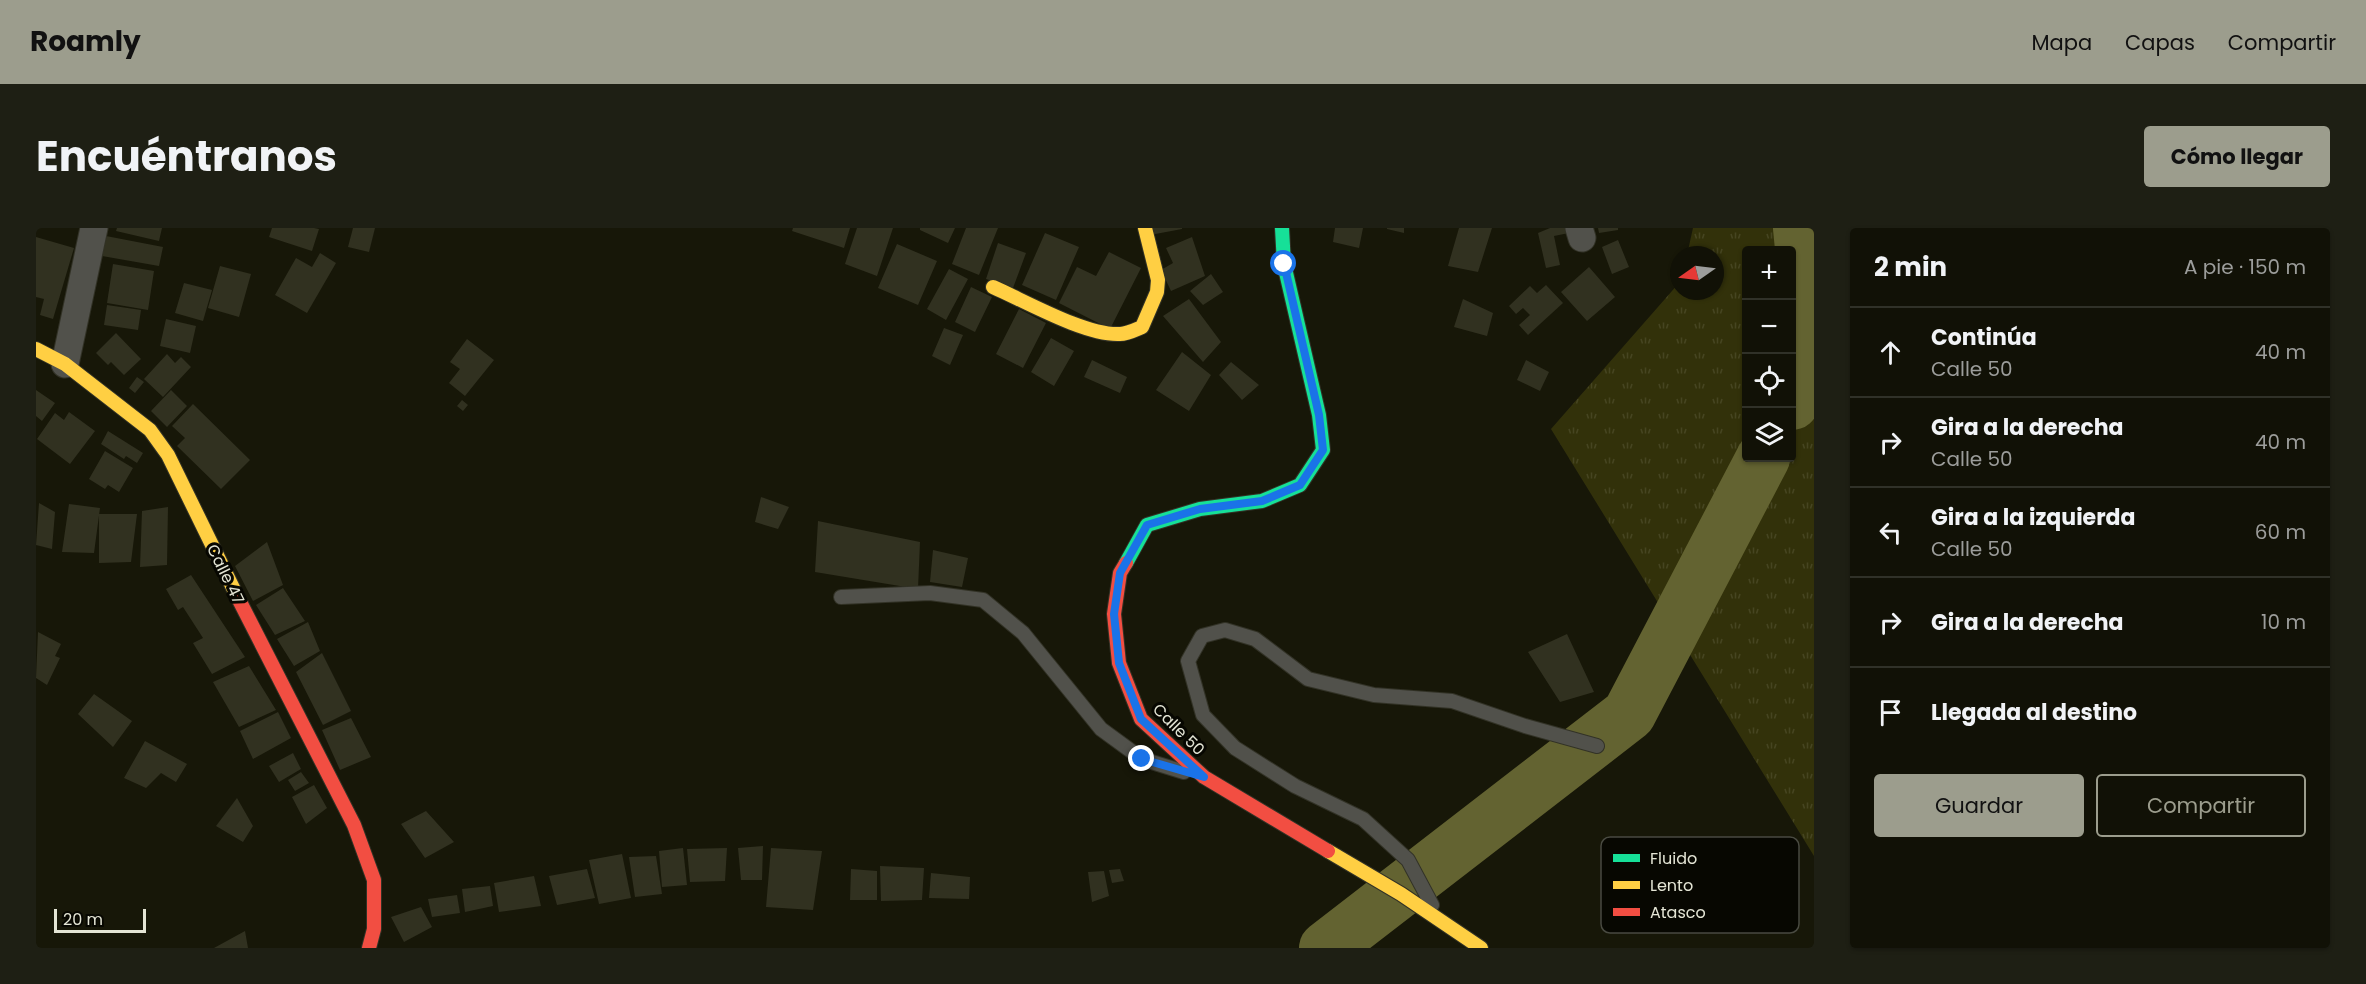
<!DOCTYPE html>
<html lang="es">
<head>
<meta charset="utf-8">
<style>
  body { margin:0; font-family:Poppins,sans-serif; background:#1e1f14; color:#f1f3f6 }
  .controls { position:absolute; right:18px; top:18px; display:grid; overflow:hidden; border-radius:6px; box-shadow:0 2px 4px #0004 }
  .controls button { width:54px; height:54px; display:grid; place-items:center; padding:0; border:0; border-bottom:2px solid #303128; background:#111106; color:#f1f3f6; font:30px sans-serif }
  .compass { position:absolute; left:1634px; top:18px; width:54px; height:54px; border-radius:50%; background:#111106; box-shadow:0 2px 4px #0004; rotate:256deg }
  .scale { position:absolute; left:18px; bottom:15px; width:92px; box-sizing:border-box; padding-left:6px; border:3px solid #e4e5d5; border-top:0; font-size:16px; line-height:21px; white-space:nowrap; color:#e4e5d5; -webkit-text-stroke:4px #070701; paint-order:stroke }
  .stop { position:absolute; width:18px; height:18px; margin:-14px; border:4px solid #1a73e8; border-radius:50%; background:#fff }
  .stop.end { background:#1a73e8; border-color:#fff; box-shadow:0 2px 6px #0008 }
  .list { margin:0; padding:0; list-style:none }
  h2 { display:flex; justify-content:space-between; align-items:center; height:78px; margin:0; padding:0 24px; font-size:26px }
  h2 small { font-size:20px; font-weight:400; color:#9c9d9b }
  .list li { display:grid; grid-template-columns:39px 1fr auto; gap:18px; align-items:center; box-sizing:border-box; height:90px; padding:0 24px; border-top:2px solid #303128 }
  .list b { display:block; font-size:22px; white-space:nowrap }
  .list p { margin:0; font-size:20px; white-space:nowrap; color:#9c9d9b }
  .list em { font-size:20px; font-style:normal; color:#9c9d9b }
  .actions { display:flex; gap:12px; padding:18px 24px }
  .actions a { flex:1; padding:14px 0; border:2px solid #9c9d8d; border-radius:6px; text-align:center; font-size:21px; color:#9c9d8d }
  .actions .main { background:#9c9d8d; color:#111 }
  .icon { flex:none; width:33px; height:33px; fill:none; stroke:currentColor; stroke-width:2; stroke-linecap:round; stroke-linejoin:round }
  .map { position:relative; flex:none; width:1778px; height:720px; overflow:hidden; border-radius:6px }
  header { display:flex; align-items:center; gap:36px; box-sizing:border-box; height:84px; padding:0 30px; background:#9c9d8d; color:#111 }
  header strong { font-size:28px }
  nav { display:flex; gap:33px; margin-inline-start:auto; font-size:21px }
  .intro { display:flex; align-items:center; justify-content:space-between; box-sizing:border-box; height:144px; padding:0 36px }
  h1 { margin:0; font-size:42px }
  .button { padding:15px 27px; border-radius:6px; background:#9c9d8d; color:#111; font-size:21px; font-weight:700 }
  main { display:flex; gap:36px; padding:0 36px }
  aside { flex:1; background:#111106; border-radius:6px; box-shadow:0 2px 4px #0004 }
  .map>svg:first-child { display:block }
</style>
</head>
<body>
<header>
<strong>Roamly</strong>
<nav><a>Mapa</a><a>Capas</a><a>Compartir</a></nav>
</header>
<div class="intro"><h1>Encuéntranos</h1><a class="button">Cómo llegar</a></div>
<main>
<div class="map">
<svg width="1778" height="720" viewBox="0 0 1778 720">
  <defs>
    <pattern id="grass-tufts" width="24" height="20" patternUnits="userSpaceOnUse" patternTransform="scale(1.5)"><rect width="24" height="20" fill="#32310a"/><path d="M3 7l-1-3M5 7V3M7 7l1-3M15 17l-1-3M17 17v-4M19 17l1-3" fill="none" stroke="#464521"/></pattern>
  </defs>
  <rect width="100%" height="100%" fill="#171708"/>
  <!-- grass -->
  <path fill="url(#grass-tufts)" fill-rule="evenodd" d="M1657 0H1778V628L1515 201 1643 55V63H1679V27H1651ZM1710 22H1756V230H1710Z"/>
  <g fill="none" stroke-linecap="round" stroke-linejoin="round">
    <!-- river -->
    <path stroke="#636331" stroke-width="54" d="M1756 175 1777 133 1764 0
      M1290 720 1593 486 1727 230"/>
  </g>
  <!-- building -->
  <path fill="#313120" d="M81 0H126L123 13 80 3Z
    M236 0H278L283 1 276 23 233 9Z
    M317 0H339L333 24 312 19Z
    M757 0H814L808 20 756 3Z
    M821 0H857L841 48 809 36Z
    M884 0H919L912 15 884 2Z
    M930 0H962L943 47 916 36Z
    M1112 0H1146V1L1114 7Z
    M1299 0H1327L1323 20 1297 14Z
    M1351 0H1368V5L1351 1Z
    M1423 0H1456L1442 44 1412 38Z
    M1514 0H1532L1533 5 1518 8 1524 37 1510 40 1502 5Z
    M1562 0H1582V2L1563 5Z
    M1009 5 1043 19 1020 72 986 57Z
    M70 8 127 19 123 38 66 28Z
    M0 9 38 20 17 91 4 87 8 71 0 69Z
    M1156 9 1169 48 1135 63 1125 42 1137 35 1130 20Z
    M1582 12 1593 39 1576 46 1566 19Z
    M962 15 990 25 977 60 950 51Z
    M861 16 901 33 882 77 842 60Z
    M1073 24 1105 40 1074 101 1023 75 1041 39 1060 48Z
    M284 25 300 35 271 85 239 67 260 30 276 39Z
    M77 36 118 43 112 82 71 75Z
    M184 38 215 46 203 89 172 80Z
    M1553 39 1579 69 1551 93 1525 64Z
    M913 41 932 51 910 92 891 81Z
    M1175 46 1187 64 1167 77 1154 63Z
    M148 55 176 62 167 93 139 85Z
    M1510 57 1527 75 1492 107 1483 97 1494 87 1487 80 1480 86 1473 78 1494 58 1501 65Z
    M935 59 956 69 939 104 919 94Z
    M1153 71 1185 114 1167 134 1127 88Z
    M1427 71 1457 85 1451 108 1418 99Z
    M71 77 105 82 102 102 68 97Z
    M983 81 1010 95 987 140 960 126Z
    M130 91 160 98 154 125 124 118Z
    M908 100 927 107 914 137 896 128Z
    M80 105 105 131 88 147 75 134 72 137 60 125Z
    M1015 110 1038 123 1018 158 995 144Z
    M431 111 458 132 429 168 413 155 424 141 414 134Z
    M1146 124 1175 147 1153 183 1120 162Z
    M131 126 139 135 145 129 155 139 127 169 108 151Z
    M1056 132 1091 149 1084 165 1048 149Z
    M1490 132 1513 144 1504 163 1481 152Z
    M1195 134 1223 157 1206 172 1183 147Z
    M101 149 108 154 99 165 93 160Z
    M0 162 19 175 6 193 0 188Z
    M135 162 151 178 131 199 115 183Z
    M426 172 432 177 427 183 421 178Z
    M157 176 214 232 185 261 141 218 149 210 136 198Z
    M33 184 59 203 34 236 1 211 19 185 28 192Z
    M72 203 107 225 101 235 90 228 88 231 65 216Z
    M69 223 97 240 83 264 72 257 69 261 53 251Z
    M725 269 753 279 742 301 719 294Z
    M3 275 19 284 16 321 0 317Z
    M33 276 64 280 58 325 26 324Z
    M132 279 131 337 104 339 106 283Z
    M63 286H101L95 334 63 335Z
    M782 293 884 314 882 361 779 344Z
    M231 314 247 357 217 373 199 338Z
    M897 322 932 330 926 359 894 354Z
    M155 347 209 429 176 446 157 415 167 410 147 379 142 382 130 361Z
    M247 360 269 393 239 407 220 377Z
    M272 394 284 423 258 438 241 411Z
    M2 404 25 416 19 428 24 430 11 457 0 450Z
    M1531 406 1558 464 1524 474 1492 424Z
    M286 425 315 483 287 497 260 444Z
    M213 438 240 482 203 499 177 454Z
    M58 466 96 493 77 519 42 486Z
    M242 484 255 510 217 531 204 503Z
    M315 490 335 529 304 542 286 502Z
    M109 513 151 536 140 554 125 545 110 560 88 550Z
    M257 525 265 541 243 554 233 538Z
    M265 544 273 555 259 563 252 552Z
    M278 557 291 580 270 596 256 569Z
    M201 570 217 598 207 614 180 598Z
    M390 583 418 614 389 630 365 596Z
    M727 618 726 652H705L702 620Z
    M647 620 651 657 626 659 623 623Z
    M691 620 689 653 654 654 651 621Z
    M735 620 786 623 777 682 730 679Z
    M586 626 595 670 563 676 553 632Z
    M620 628 626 666 599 669 593 629Z
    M844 638 888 640 886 672 845 673Z
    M551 641 559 670 521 677 513 648Z
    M815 641 841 643V672H814Z
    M1084 641 1088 653 1076 655 1073 642Z
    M1068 643 1073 668 1056 674 1052 644Z
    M895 645 934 649 933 671 893 670Z
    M498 648 505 678 463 684 458 655Z
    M454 658 457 678 429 684 426 661Z
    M421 667 424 685 396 689 392 671Z
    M385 679 396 699 368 714 355 689Z
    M209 703 212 720H178Z"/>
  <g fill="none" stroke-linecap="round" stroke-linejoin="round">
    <defs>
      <path id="lane" d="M805 369 894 365 947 372 987 405 1065 501 1106 531 1148 544
        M1396 677 1372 632 1327 591 1259 558 1199 520 1167 487 1152 433 1166 408 1189 402 1219 411 1272 451 1338 467 1416 473 1489 498 1561 518"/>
      <path id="street" d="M1543 0 1546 10
        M29 136 58 0"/>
      <path id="fast" d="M1090 335 1111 297 1164 281 1226 273 1264 257 1287 222 1283 187 1248 36 1246 0"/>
      <path id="slow" d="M957 59C989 73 1050 108 1084 106 1091 106 1099 102 1106 99L1121 64 1122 52 1109 0
        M0 121 29 136 114 202 132 227 200 366
        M1292 623 1365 666 1445 720"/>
      <path id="jam" d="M1090 335 1084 345 1078 386 1083 435 1105 491 1168 549 1292 623
        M200 366 318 597 338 652V701L333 720"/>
    </defs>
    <!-- lane casing -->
    <use href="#lane" stroke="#323226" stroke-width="16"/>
    <!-- street casing -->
    <use href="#street" stroke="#323226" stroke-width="29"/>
    <!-- fast casing -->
    <use href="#fast" stroke="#323226" stroke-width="16"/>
    <!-- slow casing -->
    <use href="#slow" stroke="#323226" stroke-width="16"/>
    <!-- jam casing -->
    <use href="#jam" stroke="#323226" stroke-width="16"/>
    <!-- lane -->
    <use href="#lane" stroke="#51514b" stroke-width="14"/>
    <!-- street -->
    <use href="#street" stroke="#51514b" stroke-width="27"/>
    <!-- fast -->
    <use href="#fast" stroke="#16e098" stroke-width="14"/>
    <!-- slow -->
    <use href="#slow" stroke="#ffcf43" stroke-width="14"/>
    <!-- jam -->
    <use href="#jam" stroke="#f24e42" stroke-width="14"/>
  </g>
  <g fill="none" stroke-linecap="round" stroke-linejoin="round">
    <!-- route -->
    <path stroke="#1a73e8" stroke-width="8" d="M1106 531 1168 549 1105 491 1083 435 1078 386 1084 345 1111 297 1164 281 1226 273 1264 257 1287 222 1283 187 1248 36"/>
  </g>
  <g text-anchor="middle" stroke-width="6" stroke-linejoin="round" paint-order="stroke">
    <!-- street labels -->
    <g font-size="16" fill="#e4e5d5" stroke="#070701">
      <text transform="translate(190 346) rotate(64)" y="6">Calle 47</text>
      <text transform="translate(1143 501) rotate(45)" y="6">Calle 50</text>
    </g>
  </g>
  <!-- legend -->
  <rect x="1565" y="609" width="198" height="96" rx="9" fill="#070701" stroke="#494a41" stroke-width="1.5"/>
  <rect x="1577" y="626" width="27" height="8" fill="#16e098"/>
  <rect x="1577" y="653" width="27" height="8" fill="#ffcf43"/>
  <rect x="1577" y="680" width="27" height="8" fill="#f24e42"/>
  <g font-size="16" fill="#e4e5d5">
    <text x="1614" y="636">Fluido</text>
    <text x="1614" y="663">Lento</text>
    <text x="1614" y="690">Atasco</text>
  </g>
</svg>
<div class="controls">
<button>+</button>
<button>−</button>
<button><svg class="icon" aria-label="locate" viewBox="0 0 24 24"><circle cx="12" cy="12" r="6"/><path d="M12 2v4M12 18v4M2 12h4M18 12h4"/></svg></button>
<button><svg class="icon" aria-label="layers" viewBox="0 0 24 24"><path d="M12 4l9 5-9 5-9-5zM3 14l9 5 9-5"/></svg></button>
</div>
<svg class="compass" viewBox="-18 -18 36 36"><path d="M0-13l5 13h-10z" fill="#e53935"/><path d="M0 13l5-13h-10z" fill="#9c9d9b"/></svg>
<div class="scale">20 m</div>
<div class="stop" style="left:1248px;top:36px"></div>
<div class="stop end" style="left:1106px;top:531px"></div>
</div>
<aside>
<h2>2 min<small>A pie · 150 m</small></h2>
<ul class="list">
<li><svg class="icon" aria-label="ahead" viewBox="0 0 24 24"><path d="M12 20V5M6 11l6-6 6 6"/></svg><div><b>Continúa</b><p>Calle 50</p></div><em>40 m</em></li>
<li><svg class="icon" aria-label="right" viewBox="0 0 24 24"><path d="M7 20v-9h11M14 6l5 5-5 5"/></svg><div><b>Gira a la derecha</b><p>Calle 50</p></div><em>40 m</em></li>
<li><svg class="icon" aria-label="left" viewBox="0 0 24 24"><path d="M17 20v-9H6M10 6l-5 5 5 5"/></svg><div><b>Gira a la izquierda</b><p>Calle 50</p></div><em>60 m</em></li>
<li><svg class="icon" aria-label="right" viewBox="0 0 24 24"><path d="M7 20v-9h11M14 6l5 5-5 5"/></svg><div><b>Gira a la derecha</b></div><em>10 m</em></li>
<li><svg class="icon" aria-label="arrive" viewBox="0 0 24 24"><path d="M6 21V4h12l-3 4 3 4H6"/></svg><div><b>Llegada al destino</b></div></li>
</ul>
<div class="actions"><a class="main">Guardar</a><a>Compartir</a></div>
</aside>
</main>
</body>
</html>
